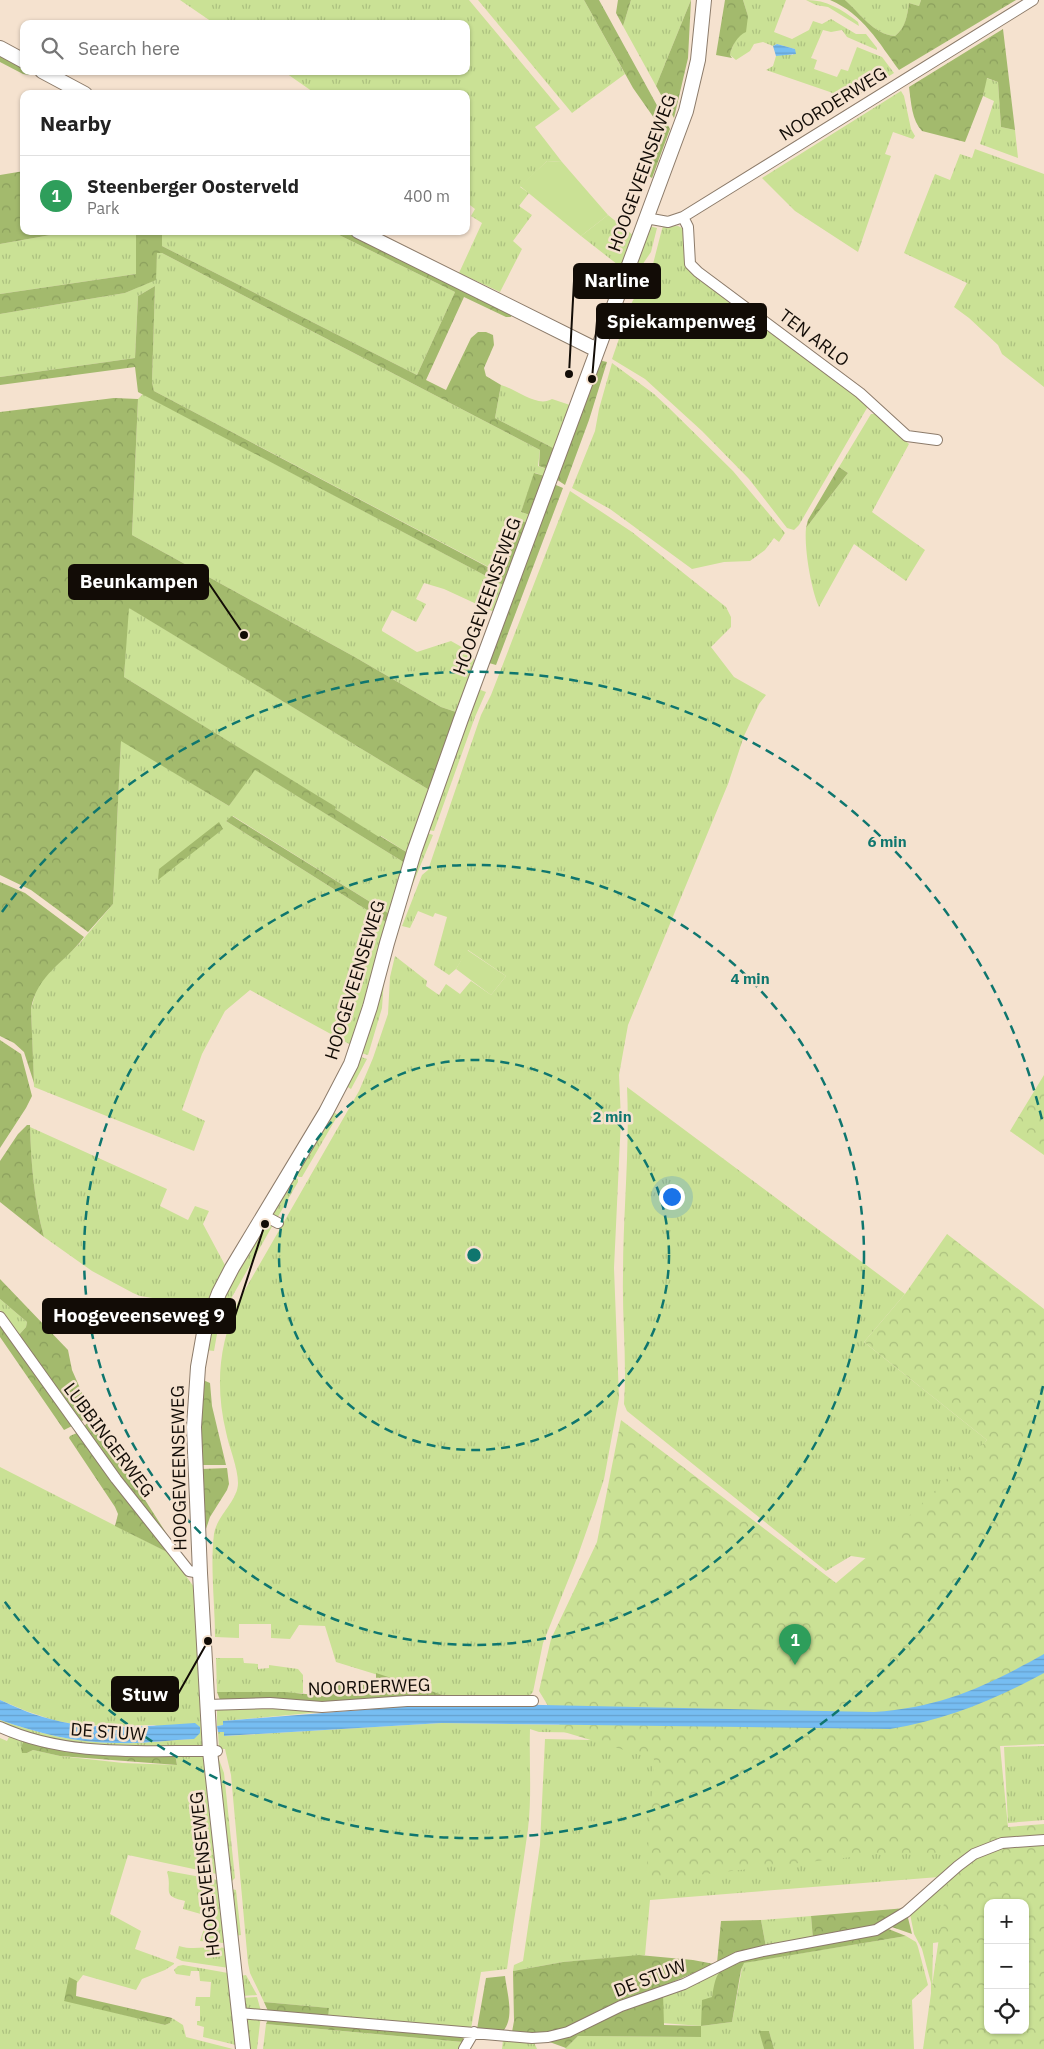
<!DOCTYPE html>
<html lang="en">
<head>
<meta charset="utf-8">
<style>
  body { margin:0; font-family:"IBM Plex Sans",sans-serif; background:#f6f6f6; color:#222 }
  .controls { position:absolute; right:15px; bottom:15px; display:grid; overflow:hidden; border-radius:10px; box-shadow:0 1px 4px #0004 }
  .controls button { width:45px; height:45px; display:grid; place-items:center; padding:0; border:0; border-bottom:1px solid #e0e0e0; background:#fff; color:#222; font:25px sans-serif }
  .you { position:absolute; left:671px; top:1196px; width:18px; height:18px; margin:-12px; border:4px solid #fff; border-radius:50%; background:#1a73e8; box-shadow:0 0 0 8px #1a73e833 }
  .badge { display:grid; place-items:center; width:32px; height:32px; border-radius:50%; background:#347566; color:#fff; font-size:16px; font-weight:700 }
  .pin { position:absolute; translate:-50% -41px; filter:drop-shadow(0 1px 2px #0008) }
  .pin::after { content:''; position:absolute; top:26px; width:18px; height:15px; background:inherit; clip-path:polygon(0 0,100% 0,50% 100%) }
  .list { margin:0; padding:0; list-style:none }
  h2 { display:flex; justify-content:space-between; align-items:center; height:65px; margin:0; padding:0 20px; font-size:21px }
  h2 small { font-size:16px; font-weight:400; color:#767676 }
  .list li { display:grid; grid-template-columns:32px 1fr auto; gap:15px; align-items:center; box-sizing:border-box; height:80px; padding:0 20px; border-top:1px solid #e0e0e0 }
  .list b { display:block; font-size:19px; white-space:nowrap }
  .list p { margin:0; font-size:16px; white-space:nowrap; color:#767676 }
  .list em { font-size:16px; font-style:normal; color:#767676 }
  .icon { flex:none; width:28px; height:28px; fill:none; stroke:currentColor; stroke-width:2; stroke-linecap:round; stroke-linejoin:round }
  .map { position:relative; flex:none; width:1044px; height:2049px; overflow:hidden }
  .search { position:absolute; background:#fff; box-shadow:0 1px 4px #0004; left:20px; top:20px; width:450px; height:55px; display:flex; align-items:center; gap:12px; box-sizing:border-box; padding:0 18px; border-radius:10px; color:#767676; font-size:19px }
  .panel { position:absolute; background:#fff; box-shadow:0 1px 4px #0004; left:20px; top:90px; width:450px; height:145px; border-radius:10px }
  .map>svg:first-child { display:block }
</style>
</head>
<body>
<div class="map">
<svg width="1044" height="2049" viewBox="0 0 1044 2049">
  <defs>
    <pattern id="grass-tufts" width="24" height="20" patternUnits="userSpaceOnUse" patternTransform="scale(1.25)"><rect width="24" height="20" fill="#cae195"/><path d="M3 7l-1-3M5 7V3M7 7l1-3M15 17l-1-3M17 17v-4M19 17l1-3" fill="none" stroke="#acc07f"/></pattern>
    <pattern id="forest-crowns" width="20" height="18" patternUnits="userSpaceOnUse" patternTransform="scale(1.25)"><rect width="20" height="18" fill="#a3ba6d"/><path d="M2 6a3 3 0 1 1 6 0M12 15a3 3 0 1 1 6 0" fill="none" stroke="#8b9f5d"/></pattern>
    <pattern id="park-crowns" width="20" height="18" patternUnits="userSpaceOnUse" patternTransform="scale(1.25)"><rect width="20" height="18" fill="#cae195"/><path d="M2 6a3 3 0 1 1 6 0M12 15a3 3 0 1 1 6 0" fill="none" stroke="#acc07f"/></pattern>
    <pattern id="water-rules" width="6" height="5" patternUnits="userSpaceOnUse" patternTransform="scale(1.25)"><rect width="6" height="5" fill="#76bdf2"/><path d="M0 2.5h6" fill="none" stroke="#65a1ce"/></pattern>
  </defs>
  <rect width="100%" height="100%" fill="#f5e2cf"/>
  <!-- grass -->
  <path fill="url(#grass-tufts)" d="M180 0H469L560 109 535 127 562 162 547 161 520 187 529 193 519 206 532 215 513 241 522 249 500 292 459 273 482 223 471 216 475 209 466 202V94H316L283 71H466V24H215Z
    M478 0H584L625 74 572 113Z
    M631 0H691L656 86 623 26Z
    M743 0H786L774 32 792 39 809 30 813 21 822 24 831 19 856 34H866L877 48V50L847 37 842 30 831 32 823 30 811 58 817 60 814 69 837 77 841 69 848 71 857 47 882 57 894 73 849 101 830 92 766 70 773 66 776 56 783 54 793 55 795 49 777 44 773 46 763 42 754 44 750 51 736 60 730 55C730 49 744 25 748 16Z
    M806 0C827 0 841 9 858 22L859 26 828 7 816 5Z
    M845 0H921L919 6 909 3C907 17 906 27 895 36 873 34 861 14 845 0Z
    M986 78 998 82 1001 127 1015 130 1018 158 980 144 994 101 983 96Z
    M901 91 904 96 911 129 915 136 913 139 893 132 885 154 891 156 858 252 795 211 762 178Z
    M975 149 1044 174V387L1002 354 998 345 969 318 954 307 967 283 904 253 935 174 950 180 960 154 972 158Z
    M608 215 634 236 622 268 581 236Z
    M649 226 657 228 651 252 625 290Z
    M678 226 684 229 687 257 866 401 867 408 799 525 794 530 787 528 749 479 702 431 645 379 612 359 631 304 653 264 662 229 663 227Z
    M73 231H136V274L0 294V244Z
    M162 231H331L455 292 417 375 162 246Z
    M157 253H162L540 450 538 466 548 469 545 476 535 473 521 512 530 515 528 523 517 520 498 572 154 391 152 382 155 286 138 296 135 358 0 377V314L125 293 155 280Z
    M612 363 654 394 670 409 733 471 785 533 779 542 774 538 765 550 750 561 724 562 692 569 610 509 572 488 595 431 599 409Z
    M501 385C516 389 537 408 552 399L570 405 555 449 495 418Z
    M143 394 505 586 494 612 444 589 424 583 416 599 426 604 416 622 392 610 382 629V631L417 652 451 641 467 650 477 663 459 713 441 707 353 656 132 535 138 399Z
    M871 414H875L909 444 872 512 925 550 906 581 854 544 819 607C811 590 804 547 806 528L848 473 839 467Z
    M570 491 632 532 726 607 731 617V627L711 647 734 677 766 695 759 704 744 736 728 784 628 1025 619 1075 621 1119 614 1268 619 1398 604 1479 596 1504 577 1558 543 1643 533 1692 528 1697 452 1696 443 1695 336 1662 325 1626 299 1625 290 1639 271 1638V1624H239V1638L215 1637C215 1605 210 1565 214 1534 217 1515 238 1501 238 1483 238 1468 229 1447 226 1432 215 1386 219 1344 238 1302L359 1091 373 1058 388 1014 390 977 395 956 427 981 426 986 439 995 446 984 460 994 471 981 491 995 506 976 468 950 456 969 449 975 434 965 447 917 435 913 433 917 418 911 410 928 402 926 422 875 428 870 481 715 491 695Z
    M128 607 431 791 408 853 381 836 379 838 335 809V807L124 677Z
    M478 689 486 692 475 717 434 831 428 830Z
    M121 740 229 806 254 769 405 863 388 913 233 816 226 821 386 922 363 1009 351 1045 250 990 225 1011 202 1054 182 1110 205 1121 194 1151 34 1087 31 1009 36 991 43 978 80 943 113 904Z
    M427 833 433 835 412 886 408 885Z
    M384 979 382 1008 368 1055 361 1053Z
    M361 1057 367 1059 351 1089 346 1086Z
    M627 1087 905 1294 864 1342 987 1440 878 1560 851 1556 826 1571 627 1411 624 1404C627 1361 622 1318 623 1275 623 1212 630 1150 627 1087Z
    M332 1111 338 1115 302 1177H299L293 1173Z
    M30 1127 167 1189 160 1206 188 1220 195 1206 209 1211 203 1224 226 1267 215 1285 203 1314 184 1303 140 1296 133 1293 92 1271 44 1237C34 1200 31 1165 30 1127Z
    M292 1176 298 1179V1182L276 1220 270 1216Z
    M266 1220 274 1223 228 1304 222 1301 226 1288Z
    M0 1299 27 1322 26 1327 18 1336 0 1310Z
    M221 1305 227 1307 217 1334 214 1351 206 1350 209 1333Z
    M0 1467 169 1553 194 1587 203 1744 200 1746 114 1748 51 1741 0 1724V1720C37 1733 77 1743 117 1743 143 1744 168 1740 194 1739L154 1725 122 1726 81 1725 56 1721 26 1711 0 1700Z
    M216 1658H243L244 1663 258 1664V1669L269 1668V1665L298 1669 303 1675V1693L217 1692Z
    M269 1706 312 1709 321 1712 224 1721 223 1725 217 1726V1709Z
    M442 1723 806 1729 693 1734 539 1732 530 1729C529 1762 532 1795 528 1829 522 1875 513 1922 507 1969L481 1972 471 2029 328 2016V2008L264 2002 250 1973 248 1963 231 1775 225 1749H219L218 1732 224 1731 225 1736Z
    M10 1735 24 1739 27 1753 33 1750 60 1756 123 1763 177 1765 175 1754H199L203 1756 217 1874 128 1855 110 1914 141 1931 135 1949 174 1963V1964L165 1970 142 1979 136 1990 83 1975 77 1983V1980L64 2000 165 2025 170 2023 172 2018 183 2025 186 2037 233 2049H0V1738L7 1741Z
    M545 1739 637 1741 773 1857 915 1852 966 1855 939 1877 650 1900 645 1955 563 1962 513 1971 514 1965 523 1961 540 1845Z
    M1044 1746V1820L1008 1823 1004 1747Z
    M216 1757H218L224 1773 235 1878 231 1882 228 1880Z
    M961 1867 1025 1903H988V1935L933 1943 932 1996 931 1992V1983L922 1949 914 1934 910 1914Z
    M168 1871 217 1880 225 1941 223 1943 200 1941 208 1916 183 1909 185 1901C160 1896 173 1890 167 1872Z
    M232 1889 236 1890 241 1935 235 1936Z
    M811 1916 813 1939 766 1947 761 1920Z
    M906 1936 916 1942 918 1947 928 1985 912 2000 914 2049H774L769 2031H760L764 2049H565L578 2036 700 2037 701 2026 662 2023 663 1994 722 1967 718 1975 712 1997 701 2026 732 2022 743 1963Z
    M179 1946C195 1951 209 1945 225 1948L229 1968 182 1961 176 1958Z
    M183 1965 228 1973 236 2045 203 2037 204 2027 197 2025V2021H200V2006H195L196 1997H210L211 1982 200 1981 199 1971H191L190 1976 176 1974 174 1970 178 1966Z
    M246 1975 257 1995 242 1996 240 1976Z
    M257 1997 261 2011C249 2010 244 2010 242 1998Z
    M261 2015 257 2049H246L245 2021 247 2018Z
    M266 2024 463 2042 459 2049H263Z
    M503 2040H533L537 2049H502Z"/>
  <!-- forest -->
  <path fill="url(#forest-crowns)" d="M584 0H599L670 129 652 178 644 173 661 128 633 88Z
    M618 0H631L623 26 616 13Z
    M691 0 688 58 674 118 656 86Z
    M725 0H743L748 16 746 32C738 35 731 47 730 55L732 58 716 55Z
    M830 0H845C861 14 873 34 895 36 906 27 907 16 909 3L919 6 921 0H1016L899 70C879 43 863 14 830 0Z
    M1003 29 1015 130 1001 127 998 82 987 78 983 96 965 142 922 131C912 121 911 102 909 87Z
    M0 52 24 66V71L36 73 29 75 23 74 0 62Z
    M24 171V231H73L0 244V175Z
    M136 231H162V246L417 375 455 292 331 231H350L513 311 511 317H506L464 297 426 380 446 390 471 338 478 332H486L493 335 494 345 484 368 486 376 501 385 495 418 555 449 548 469 539 466 540 450 162 253H157L156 280 125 293 0 314V294L136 274Z
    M155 286 152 382 154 391 497 572 517 519 527 523 505 586 138 392 135 367 0 385V377L135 358 138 296Z
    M598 360 607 362 589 420 565 485 556 479Z
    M114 398 138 399 132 535 353 656 441 707 459 713 431 791 129 608 124 677 336 807 335 809 379 837 380 836 408 853 405 863 255 770 229 806 121 741 113 904 88 932 31 890 0 875V412Z
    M839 467 848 473 806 528 808 520Z
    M534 473 545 476 530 515 521 512Z
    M556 485 563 488 496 665 489 663 552 486Z
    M232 816 388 913 386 922 226 821Z
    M219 822 223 829 158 880 159 869Z
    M0 882 25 893 84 937C65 963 37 974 31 1009L34 1083 24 1052 14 1043 0 1036Z
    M0 1040 21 1054 32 1096 26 1108 0 1148Z
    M27 1125H30C31 1164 34 1200 44 1237L0 1202V1161L18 1134Z
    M0 1279 68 1350 72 1370 91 1413 82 1421 78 1420 18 1336 26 1327 27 1322 0 1299Z
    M0 1322 74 1425 64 1430 0 1337Z
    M203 1380 210 1383 212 1406 226 1465H201L200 1381Z
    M92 1417 186 1564 83 1428Z
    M79 1432 169 1553 115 1526 118 1514 115 1507 69 1438 70 1436Z
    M227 1468 229 1484 227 1490 210 1517 204 1535 201 1469Z
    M376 1673 443 1695 329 1704 225 1702 220 1700 217 1692H285L326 1696 329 1685 376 1684Z
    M24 1739 175 1754 177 1765 60 1756 33 1750 27 1753H22L21 1748Z
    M906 1908 881 1924 813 1939 811 1916Z
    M907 1914 912 1934 889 1926Z
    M761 1920 766 1947 717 1963 721 1921Z
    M886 1928 906 1936 744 1963 741 1970 732 2022 701 2026V2037L578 2036 566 2048 544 2040 590 2024 663 1994 664 2025 701 2026 702 2000 712 1997C716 1974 717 1969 739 1960Z
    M639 1955 693 1960 714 1964 560 2031 548 2034 512 2032 514 2021 513 1971 563 1962Z
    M505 1976C507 1993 515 2018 503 2031L477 2029 486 1978Z
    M69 1977 77 1981 76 1996 172 2018 170 2023 165 2025 64 2001Z
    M264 2002 329 2008 328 2016 268 2011Z
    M269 2017 464 2035 463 2042 266 2024Z
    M759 2031H769L774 2049H764Z"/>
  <!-- park -->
  <path fill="url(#park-crowns)" fill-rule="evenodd" d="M1044 1075V1155L1010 1131Z
    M947 1234 1044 1309V1744L1000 1746 1008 1827 1044 1824V2049H923L951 1854H877L646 1881 654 1759 564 1732 539 1691 551 1639 597 1542 621 1420 836 1583 868 1556 987 1440 864 1342 905 1294ZM988 1903H1025V2030H988Z"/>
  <!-- pitch -->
  <path fill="#cae195" d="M547 161 562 162 608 215 581 236 520 186Z
    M467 950 506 976 491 995 456 969Z"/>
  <!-- water -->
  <path fill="url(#water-rules)" d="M777 44 795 49 796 54 776 56 773 46Z
    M1044 1654V1673C992 1701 948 1719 890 1729L442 1723 224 1736V1732H218L217 1726 223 1725V1721L411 1706 494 1704 874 1712C942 1707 985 1687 1044 1654Z
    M0 1700C14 1706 28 1713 43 1717 91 1732 145 1726 195 1723L200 1727V1733L194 1739C168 1740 143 1744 117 1743 77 1743 37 1733 0 1720Z"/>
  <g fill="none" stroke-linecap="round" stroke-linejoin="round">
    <defs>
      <path id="street" d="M683 217 688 227 690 264 698 272 860 393 907 436 937 440
        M646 218 668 222 683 217 1033 0
        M263 1215 278 1223
        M0 1317 116 1479 189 1571 200 1573
        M207 1705 270 1703 322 1707 407 1701H533
        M0 1727C68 1758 145 1750 217 1751
        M239 2013 532 2038 548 2037 568 2032 621 2006 684 1984 738 1957 763 1951 876 1930 906 1912 958 1866 974 1854 1002 1843 1044 1840
        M464 2049 474 2032"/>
      <path id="secondary" d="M0 48 24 61
        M42 71 85 94
        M358 231 597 350
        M243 2049 210 1751 200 1573 194 1427 198 1367 204 1333 219 1293 232 1268 326 1112 351 1064 370 1007 387 943 414 852 461 719 686 111 698 60 704 0"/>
    </defs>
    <!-- street casing -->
    <use href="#street" stroke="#8c7b6a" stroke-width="12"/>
    <!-- secondary casing -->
    <use href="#secondary" stroke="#8c7b6a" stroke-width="16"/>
    <!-- street -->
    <use href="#street" stroke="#fff" stroke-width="10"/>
    <!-- secondary -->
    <use href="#secondary" stroke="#fff" stroke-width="14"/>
  </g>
  <!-- distance rings -->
  <g fill="none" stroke="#0f766e" stroke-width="2.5" stroke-dasharray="9 6">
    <circle cx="474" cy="1255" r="195"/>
    <circle cx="474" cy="1255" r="390"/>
    <path d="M1043 1386A584 584 0 0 1 2 1598M2 912A584 584 0 0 1 1043 1124"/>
  </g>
  <g text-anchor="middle" stroke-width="5" stroke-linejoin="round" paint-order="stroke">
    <!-- street labels -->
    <g font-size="18" fill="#120c06" stroke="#f5e2cf">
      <text transform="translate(833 104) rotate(-32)" y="6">NOORDERWEG</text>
      <text transform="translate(642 173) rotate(-70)" y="6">HOOGEVEENSEWEG</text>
      <text transform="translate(814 338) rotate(37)" y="6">TEN ARLO</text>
      <text transform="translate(487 596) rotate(-70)" y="6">HOOGEVEENSEWEG</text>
      <text transform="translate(355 980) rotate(-73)" y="6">HOOGEVEENSEWEG</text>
      <text transform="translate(109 1440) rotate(53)" y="6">LUBBINGERWEG</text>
      <text transform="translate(179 1468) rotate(-91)" y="6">HOOGEVEENSEWEG</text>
      <text transform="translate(369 1687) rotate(-2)" y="6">NOORDERWEG</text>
      <text transform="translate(108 1732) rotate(4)" y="6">DE STUW</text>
      <text transform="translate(205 1874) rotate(-96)" y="6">HOOGEVEENSEWEG</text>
      <text transform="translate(650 1978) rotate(-21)" y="6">DE STUW</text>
    </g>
  </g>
  <circle cx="474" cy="1255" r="8" fill="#0f766e" stroke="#f5e2cf" stroke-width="2.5"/>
  <g font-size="15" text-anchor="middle" font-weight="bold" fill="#0f766e" stroke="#f5e2cf" stroke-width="5" stroke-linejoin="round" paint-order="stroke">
    <text x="887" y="847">6 min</text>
    <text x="750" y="984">4 min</text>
    <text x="612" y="1122">2 min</text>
  </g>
  <!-- callouts -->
  <path fill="none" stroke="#120c06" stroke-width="2" d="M569 374L574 281M592 379L597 321M244 635L208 582M265 1224L235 1316M208 1641L178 1694"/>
  <g fill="#120c06" stroke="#f5e2cf" stroke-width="2">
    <circle cx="569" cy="374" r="5"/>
    <circle cx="592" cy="379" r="5"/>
    <circle cx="244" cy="635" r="5"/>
    <circle cx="265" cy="1224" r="5"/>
    <circle cx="208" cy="1641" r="5"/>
  </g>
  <g fill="#120c06" stroke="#120c06" stroke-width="2">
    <rect x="574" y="264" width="86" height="34" rx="5"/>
    <rect x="597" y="304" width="169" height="34" rx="5"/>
    <rect x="69" y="565" width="139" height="34" rx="5"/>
    <rect x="43" y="1299" width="192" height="34" rx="5"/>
    <rect x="112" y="1677" width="66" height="34" rx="5"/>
  </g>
  <g font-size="19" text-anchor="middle" font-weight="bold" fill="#fff">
    <text x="617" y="287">Narline</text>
    <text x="681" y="328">Spiekampenweg</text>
    <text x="139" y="588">Beunkampen</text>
    <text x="139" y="1322">Hoogeveenseweg 9</text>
    <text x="145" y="1701">Stuw</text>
  </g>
</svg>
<div class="controls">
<button>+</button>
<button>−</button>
<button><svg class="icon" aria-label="locate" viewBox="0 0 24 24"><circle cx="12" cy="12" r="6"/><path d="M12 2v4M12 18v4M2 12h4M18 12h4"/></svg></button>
</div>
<div class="you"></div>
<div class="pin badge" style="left:795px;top:1665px;background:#2e9e5b">1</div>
<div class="search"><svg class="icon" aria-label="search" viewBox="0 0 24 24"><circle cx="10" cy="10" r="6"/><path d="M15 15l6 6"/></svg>Search here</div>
<section class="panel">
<h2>Nearby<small></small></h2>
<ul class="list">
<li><span class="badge" style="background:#2e9e5b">1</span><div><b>Steenberger Oosterveld</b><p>Park</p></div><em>400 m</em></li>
</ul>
</section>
</div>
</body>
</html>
